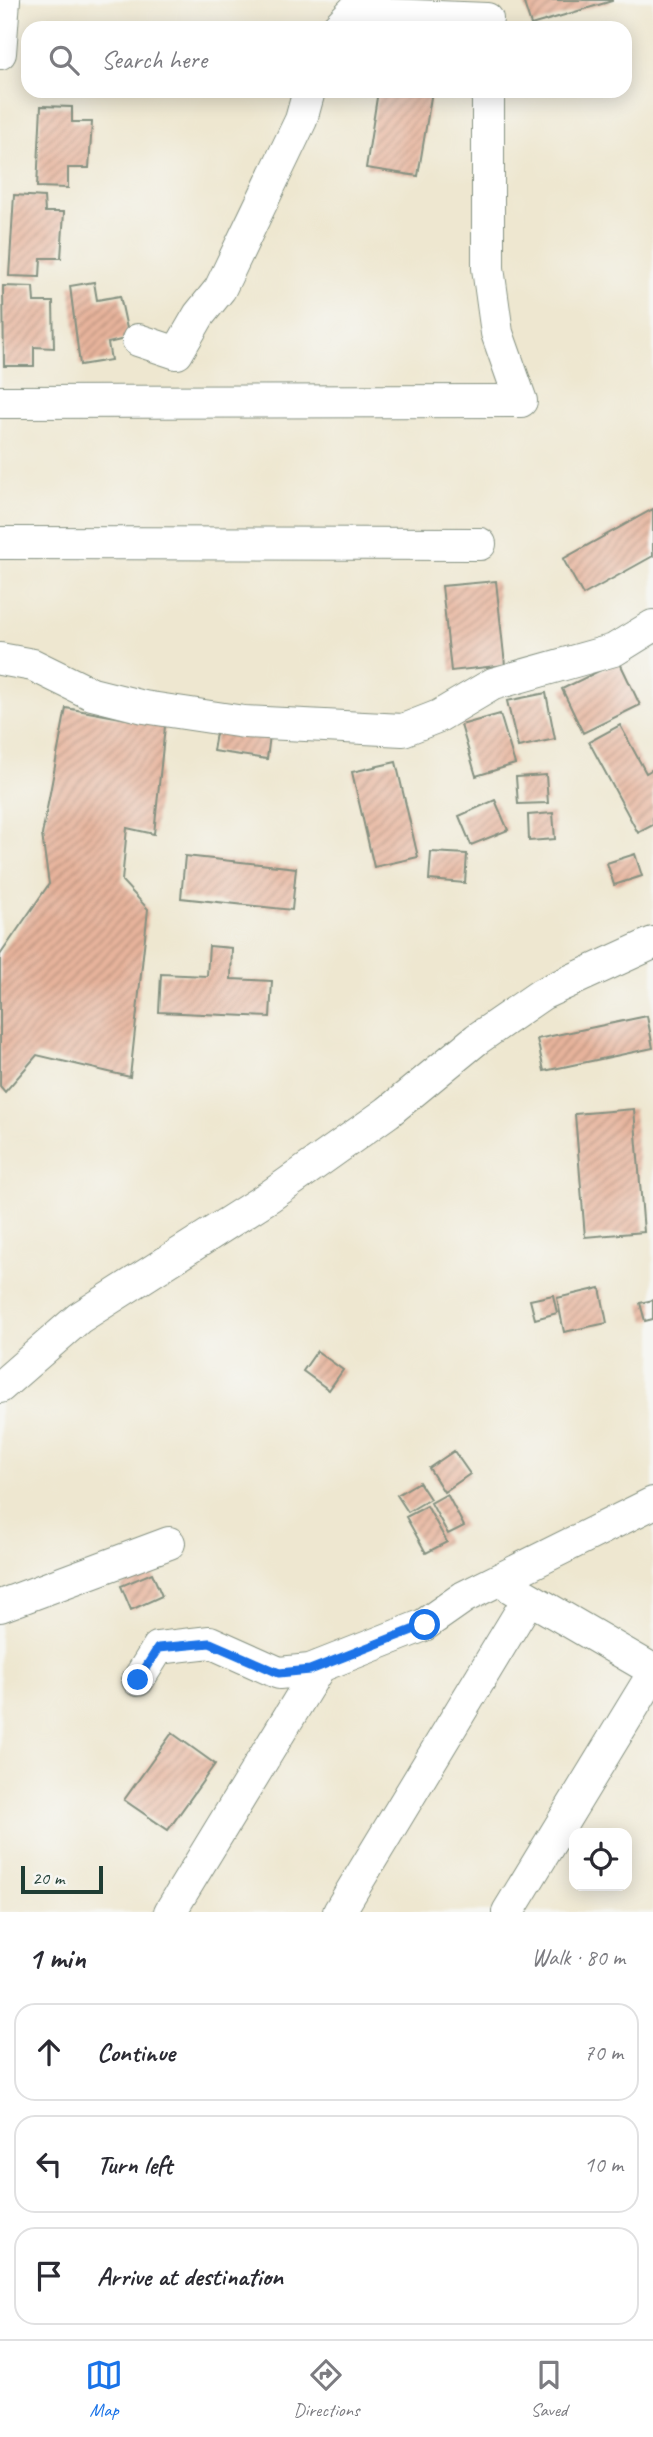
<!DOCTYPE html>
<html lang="en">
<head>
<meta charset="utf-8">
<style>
  body { margin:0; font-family:Caveat,sans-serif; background:#f2f2f3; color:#2b2b33 }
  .controls { position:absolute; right:21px; bottom:21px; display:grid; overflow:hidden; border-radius:14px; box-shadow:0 4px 18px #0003 }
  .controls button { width:63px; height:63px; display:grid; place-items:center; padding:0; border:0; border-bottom:2px solid #e1e1e2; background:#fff; color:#2b2b33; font:35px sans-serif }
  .scale { position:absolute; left:21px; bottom:18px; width:82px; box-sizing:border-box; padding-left:7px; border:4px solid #1f3d34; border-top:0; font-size:19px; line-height:24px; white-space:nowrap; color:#1f3d34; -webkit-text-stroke:5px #f6f6f2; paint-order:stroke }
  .stop { position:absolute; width:21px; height:21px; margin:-16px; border:5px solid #1a73e8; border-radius:50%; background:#fff }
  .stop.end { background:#1a73e8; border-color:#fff; box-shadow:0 2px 7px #0008 }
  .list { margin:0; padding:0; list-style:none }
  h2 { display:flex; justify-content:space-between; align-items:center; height:91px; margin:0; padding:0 28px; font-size:30px }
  h2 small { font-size:23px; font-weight:400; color:#7c7c81 }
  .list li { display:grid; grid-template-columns:46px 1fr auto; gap:21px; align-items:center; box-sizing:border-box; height:98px; margin:0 14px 14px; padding:0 14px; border:2px solid #e1e1e2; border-radius:21px }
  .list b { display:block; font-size:26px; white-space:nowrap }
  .list em { font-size:23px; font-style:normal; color:#7c7c81 }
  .icon { flex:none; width:38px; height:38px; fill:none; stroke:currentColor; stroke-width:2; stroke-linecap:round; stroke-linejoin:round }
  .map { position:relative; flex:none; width:653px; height:1912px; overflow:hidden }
  .search { position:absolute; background:#fff; box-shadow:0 4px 18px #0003; left:21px; right:21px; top:21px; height:77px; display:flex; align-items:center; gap:18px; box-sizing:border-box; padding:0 24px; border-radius:21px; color:#7c7c81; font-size:26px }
  .sheet { height:427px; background:#fff }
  nav { display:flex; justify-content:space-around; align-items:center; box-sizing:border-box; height:98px; border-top:2px solid #e1e1e2; background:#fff; font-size:19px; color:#7c7c81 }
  nav a { display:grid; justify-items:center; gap:4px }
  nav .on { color:#1a73e8 }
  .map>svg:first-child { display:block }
</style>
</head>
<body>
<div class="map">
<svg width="653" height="1912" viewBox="0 0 653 1912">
  <defs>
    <pattern id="building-hatch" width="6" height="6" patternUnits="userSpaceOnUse" patternTransform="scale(1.75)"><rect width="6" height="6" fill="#e7b39b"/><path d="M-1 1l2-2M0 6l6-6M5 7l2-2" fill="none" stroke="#bb937f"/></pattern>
  </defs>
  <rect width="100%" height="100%" fill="#f6f6f2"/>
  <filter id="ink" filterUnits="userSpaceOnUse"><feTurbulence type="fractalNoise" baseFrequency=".0143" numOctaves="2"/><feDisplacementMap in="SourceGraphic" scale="14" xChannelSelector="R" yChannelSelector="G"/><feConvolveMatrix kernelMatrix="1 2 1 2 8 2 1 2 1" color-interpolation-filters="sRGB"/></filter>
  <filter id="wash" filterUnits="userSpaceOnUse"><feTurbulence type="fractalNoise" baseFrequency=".00686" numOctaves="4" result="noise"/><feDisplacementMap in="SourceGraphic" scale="28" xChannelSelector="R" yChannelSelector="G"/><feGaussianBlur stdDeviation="1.57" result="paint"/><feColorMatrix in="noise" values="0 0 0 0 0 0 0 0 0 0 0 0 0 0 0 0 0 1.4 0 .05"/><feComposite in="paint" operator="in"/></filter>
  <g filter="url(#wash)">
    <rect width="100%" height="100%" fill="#eee7d0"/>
    <g id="blocks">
      <!-- building -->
      <path fill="url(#building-hatch)" d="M523 0H612V1L531 25Z
        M378 91H432L418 176 366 168Z
        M41 106 72 107V122H92L89 168H68V188L37 187Z
        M14 195 44 197 45 212H64L61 258H41L40 277 9 276Z
        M94 282 97 300 120 296 129 338 108 343 111 360 80 365 70 286Z
        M3 286 33 287 34 302H53L54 348 34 347V366H4Z
        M653 509V556L583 595 563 559Z
        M496 581 505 665 451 671 442 586Z
        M619 661 640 705 583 733 562 689Z
        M546 693 555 739 518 747 507 701Z
        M66 708 165 726 154 834 127 828 122 881 148 909 130 1077 37 1055 5 1092 0 1086V955L49 884 42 835Z
        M500 714 515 764 476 776 461 725Z
        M620 725 646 773 653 769V825L638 833 589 742Z
        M217 727 270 735 267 759 213 751Z
        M396 762 418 857 374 867 352 772Z
        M546 775 548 803 518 804 516 777Z
        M495 800 508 830 471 845 459 816Z
        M553 813 555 839 529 841 528 815Z
        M431 852 467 854 465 883 429 880Z
        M635 854 642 876 614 885 607 863Z
        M185 856 296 868 292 910 181 898Z
        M209 946 232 948 231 979 272 981 270 1017 159 1012 161 974 207 976Z
        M647 1016 653 1048 544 1071 537 1039Z
        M634 1109 644 1232 585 1237 575 1114Z
        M600 1288 607 1323 564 1332 557 1298Z
        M553 1295 557 1313 535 1319 530 1300Z
        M653 1300V1319L645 1321 640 1303Z
        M317 1351 343 1370 329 1390 303 1371Z
        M454 1451 470 1474 444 1492 429 1468Z
        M419 1482 430 1499 408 1512 397 1495Z
        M447 1494 464 1526 448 1534 431 1503Z
        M427 1506 447 1542 426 1553 406 1517Z
        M152 1573 162 1596 131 1610 121 1586Z
        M172 1733 215 1764 168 1830 124 1800Z"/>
    </g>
  </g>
  <g filter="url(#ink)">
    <use href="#blocks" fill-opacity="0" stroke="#869282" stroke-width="2"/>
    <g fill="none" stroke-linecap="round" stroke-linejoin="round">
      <defs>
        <path id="minor" d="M367 0 387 15 487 19
          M337 28 364 0
          M0 53 4 0
          M138 340 177 353 199 315 220 289 301 120 309 91
          M0 402 521 401 497 333 488 268V91
          M0 543 480 544
          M0 659 33 665 92 694 144 707 244 722 403 730 439 716 493 684 614 650 653 626
          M0 1387 79 1318 270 1196 388 1112 477 1039 542 994 653 943
          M512 1588 653 1670
          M0 1606 169 1543
          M138 1680 158 1648 210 1642 279 1673 310 1670 424 1625 464 1597 653 1503
          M170 1912 320 1666
          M339 1912 529 1598
          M508 1912 653 1674"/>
      </defs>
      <!-- minor casing -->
      <use href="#minor" stroke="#869282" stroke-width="34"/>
      <!-- minor -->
      <use href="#minor" stroke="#fff" stroke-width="32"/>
    </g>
  </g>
  <g fill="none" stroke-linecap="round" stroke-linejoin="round" filter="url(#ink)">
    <!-- route -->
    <path stroke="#1a73e8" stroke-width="9" d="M138 1680 158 1648 210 1643 279 1673 310 1670 425 1625"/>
  </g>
</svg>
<div class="controls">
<button><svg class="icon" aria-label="locate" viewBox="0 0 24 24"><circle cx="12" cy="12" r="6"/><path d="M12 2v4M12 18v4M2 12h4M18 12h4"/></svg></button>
</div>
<div class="scale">20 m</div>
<div class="stop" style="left:425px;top:1625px"></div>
<div class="stop end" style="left:138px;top:1680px"></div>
<div class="search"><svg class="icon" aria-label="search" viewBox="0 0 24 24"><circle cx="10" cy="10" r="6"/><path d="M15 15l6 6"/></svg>Search here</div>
</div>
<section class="sheet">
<h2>1 min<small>Walk · 80 m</small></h2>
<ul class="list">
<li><svg class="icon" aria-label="ahead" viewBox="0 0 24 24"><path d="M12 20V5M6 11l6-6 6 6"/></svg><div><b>Continue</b></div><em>70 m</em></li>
<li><svg class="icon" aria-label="left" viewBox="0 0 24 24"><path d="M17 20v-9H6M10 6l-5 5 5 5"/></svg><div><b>Turn left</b></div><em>10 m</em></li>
<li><svg class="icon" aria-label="arrive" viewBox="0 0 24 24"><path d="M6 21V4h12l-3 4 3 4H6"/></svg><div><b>Arrive at destination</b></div></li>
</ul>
</section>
<nav>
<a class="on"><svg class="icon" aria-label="map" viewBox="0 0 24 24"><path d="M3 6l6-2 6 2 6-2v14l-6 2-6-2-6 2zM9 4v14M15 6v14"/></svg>Map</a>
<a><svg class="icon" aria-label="directions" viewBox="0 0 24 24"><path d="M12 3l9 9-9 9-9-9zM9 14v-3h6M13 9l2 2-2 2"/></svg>Directions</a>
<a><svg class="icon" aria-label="saved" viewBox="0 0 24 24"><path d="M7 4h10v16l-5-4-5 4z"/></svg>Saved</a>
</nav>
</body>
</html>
